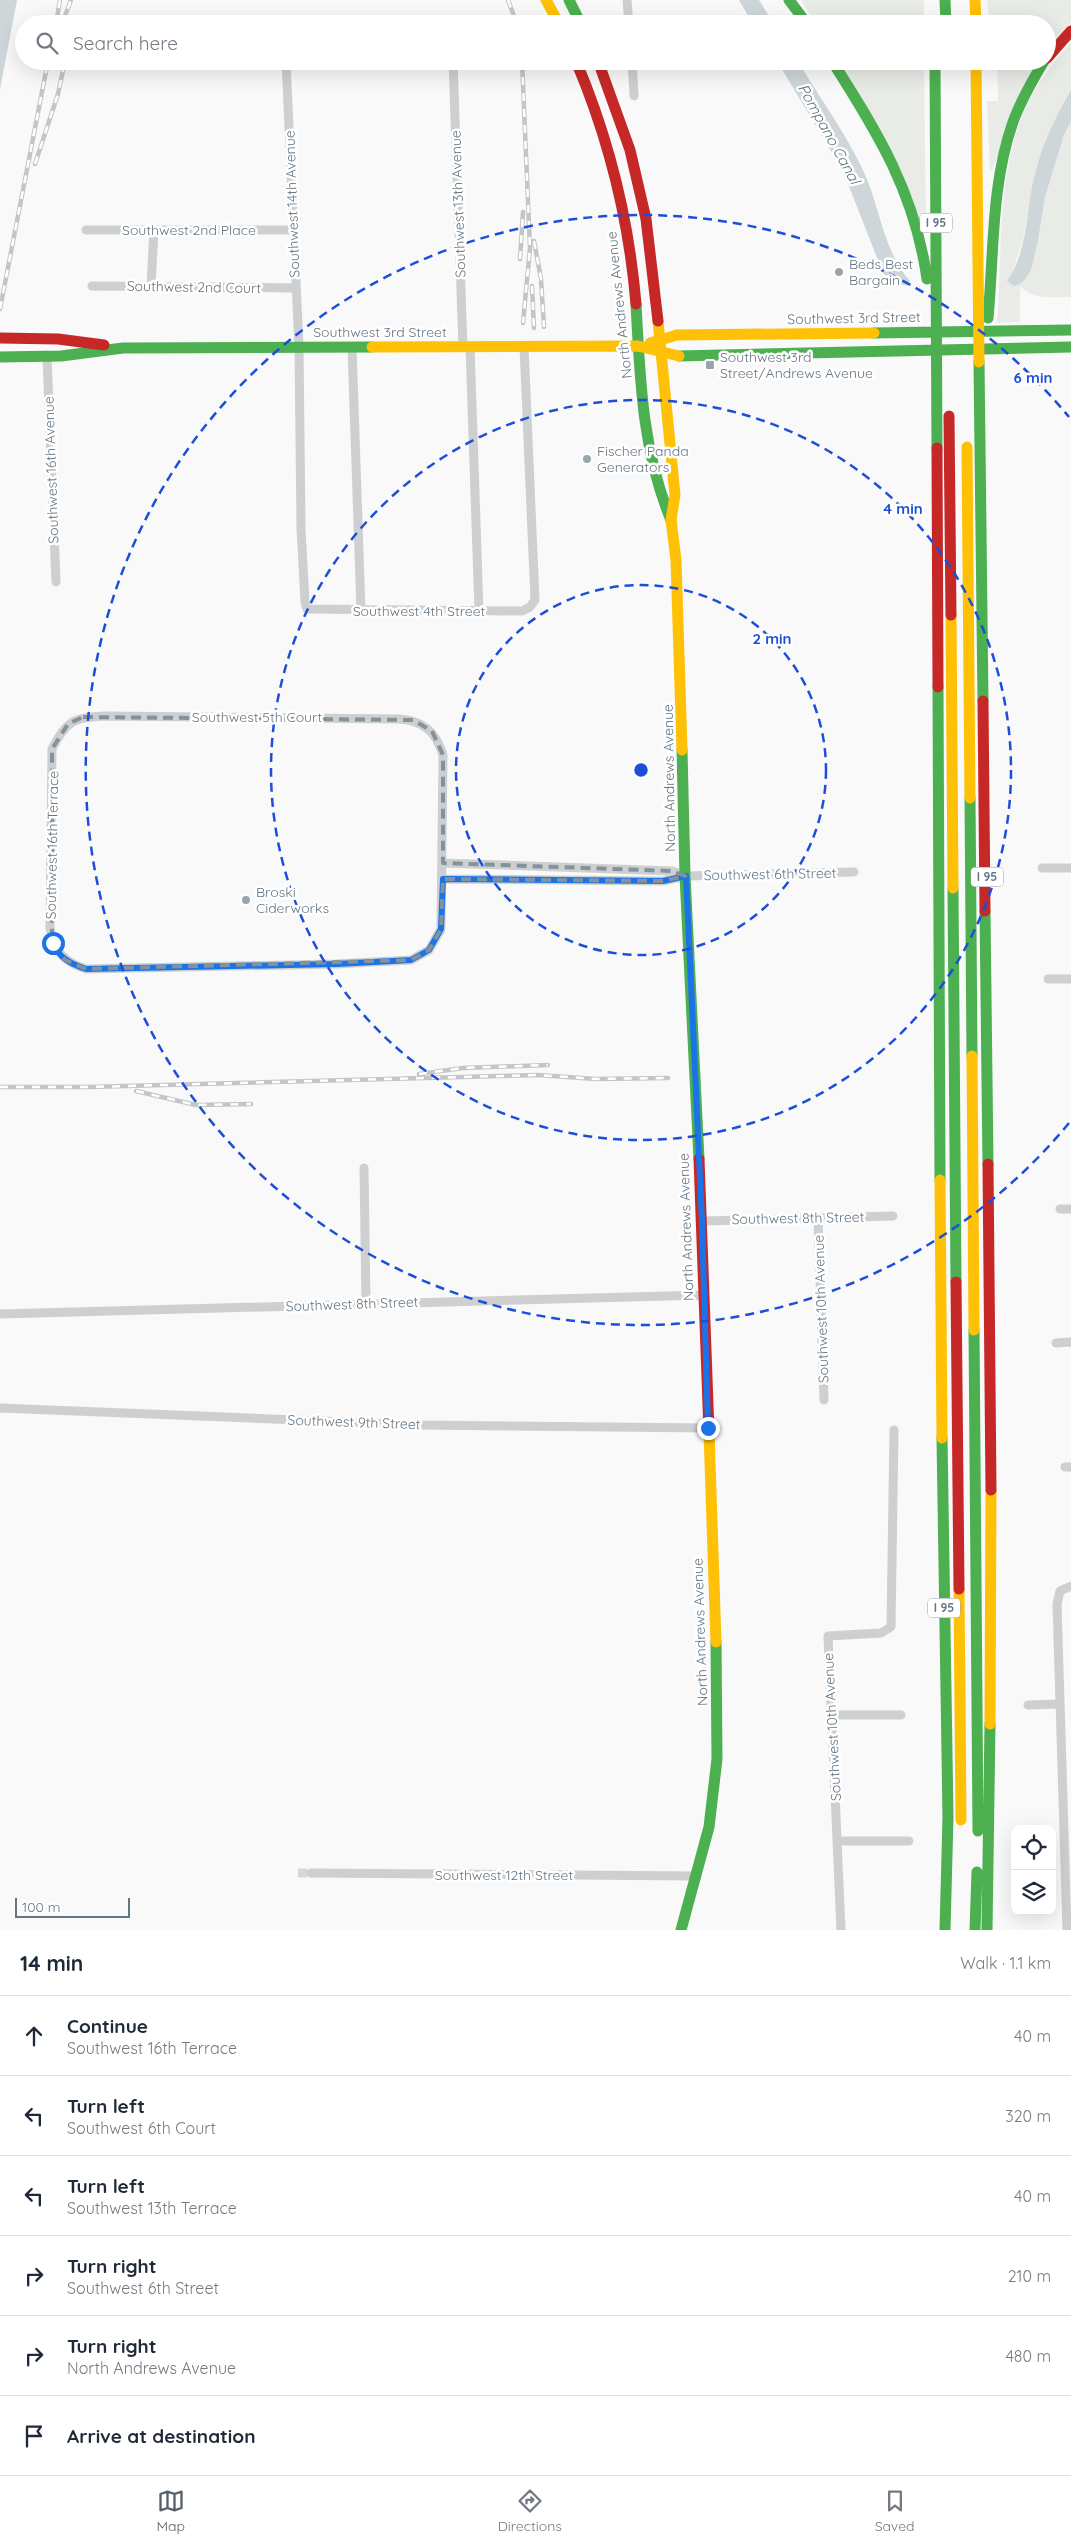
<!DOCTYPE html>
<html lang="en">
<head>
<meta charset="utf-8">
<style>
  body { margin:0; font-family:Quicksand,sans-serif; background:#f2f2f3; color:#1f2937 }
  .controls { position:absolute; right:15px; bottom:15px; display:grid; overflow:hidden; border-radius:10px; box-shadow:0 5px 20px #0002 }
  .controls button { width:45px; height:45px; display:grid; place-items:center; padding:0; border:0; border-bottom:1px solid #e0e1e3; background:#fff; color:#1f2937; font:25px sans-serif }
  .scale { position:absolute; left:15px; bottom:12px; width:115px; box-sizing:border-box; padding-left:5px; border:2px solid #657683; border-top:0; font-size:14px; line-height:18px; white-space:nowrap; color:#657683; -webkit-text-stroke:4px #fff; paint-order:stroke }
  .stop { position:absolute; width:15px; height:15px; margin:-11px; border:4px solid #1a73e8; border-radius:50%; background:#fff }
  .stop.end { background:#1a73e8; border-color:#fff; box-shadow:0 1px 5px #0008 }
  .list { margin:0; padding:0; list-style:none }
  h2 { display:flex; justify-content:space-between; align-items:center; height:65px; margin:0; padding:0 20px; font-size:21px }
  h2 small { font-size:16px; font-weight:400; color:#747a83 }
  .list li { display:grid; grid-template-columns:32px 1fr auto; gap:15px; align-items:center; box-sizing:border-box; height:80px; padding:0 20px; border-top:1px solid #e0e1e3 }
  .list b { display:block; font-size:19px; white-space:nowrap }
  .list p { margin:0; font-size:16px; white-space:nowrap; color:#747a83 }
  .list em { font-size:16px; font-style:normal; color:#747a83 }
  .icon { flex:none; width:28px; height:28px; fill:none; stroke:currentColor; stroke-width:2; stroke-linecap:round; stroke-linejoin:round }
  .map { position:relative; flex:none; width:1071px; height:1930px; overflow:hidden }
  .search { position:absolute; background:#fff; box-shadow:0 5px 20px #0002; left:15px; right:15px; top:15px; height:55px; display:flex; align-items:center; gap:12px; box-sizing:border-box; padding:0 18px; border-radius:28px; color:#747a83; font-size:19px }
  .sheet { height:545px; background:#fff }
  nav { display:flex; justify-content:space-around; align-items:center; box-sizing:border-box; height:70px; border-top:1px solid #e0e1e3; background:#fff; font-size:14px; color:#747a83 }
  nav a { display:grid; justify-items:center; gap:2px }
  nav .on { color:#56606c }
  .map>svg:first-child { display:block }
</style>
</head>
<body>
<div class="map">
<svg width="1071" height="1930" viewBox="0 0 1071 1930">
  <rect width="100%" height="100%" fill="#f9f9f9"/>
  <!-- green -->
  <path fill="#e8ebe6" d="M801 0H924V24H816Z
    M987 0H1071V22L1047 48V24H990Z
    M1071 42V90L1053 123 1037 166 1023 239 1012 274 1008 280 1038 241 1045 197 1064 135 1071 121V297C1053 297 1032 300 1020 286V322L997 323C1003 246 995 160 1034 91 1045 73 1058 58 1071 42Z
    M839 61H924L926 232Z
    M997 61H1037L992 170 990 171 987 101H998Z"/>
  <!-- water -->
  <path fill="#ced6d9" d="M0 0H17L0 89Z
    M739 0H759L774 24H753Z
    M777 61H798C819 97 845 132 863 170 880 206 883 251 910 281L907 285H894L883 273 843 171Z
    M1071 90V121L1064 135 1045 197 1038 241 1031 270 1026 278 1020 284 1014 286 1007 281C1028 252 1026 210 1034 178 1041 147 1055 117 1071 90Z"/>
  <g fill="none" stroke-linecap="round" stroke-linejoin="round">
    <!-- street-tunnel -->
    <path stroke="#d4d8dc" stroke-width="9" stroke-dasharray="9 4.5" stroke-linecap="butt" d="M298 1873H311"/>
    <!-- street -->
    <path stroke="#cecfd0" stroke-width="9" d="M627 0 629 24
      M507 24H534
      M558 24H629
      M286 61 299 347 301 528 305 602 307 609 522 611 530 607 535 600 524 347
      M453 61 463 347
      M632 61 634 96
      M86 230H292
      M92 286 295 288
      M151 286 154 230
      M352 347 361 611
      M470 347 479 611
      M47 357 56 582
      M105 716 400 719C424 721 436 732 443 755L441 929 429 950 411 960 336 964 86 969C64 962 54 951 50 928L52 749C66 721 74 717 105 716Z
      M443 863 672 871 685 876
      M1042 868H1071
      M443 879 663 881 685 876 854 872
      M1048 979H1071
      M364 1168 366 1303
      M1060 1209H1071
      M818 1218 824 1400
      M702 1221 893 1216
      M0 1314 704 1295
      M1056 1343 1071 1342
      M0 1408 420 1425 708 1428
      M1065 1467H1071
      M1028 1705 1060 1704
      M832 1715H901
      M837 1841H909
      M311 1873 697 1876
      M841 1930 828 1636 881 1633 891 1627 894 1430
      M1067 1930 1057 1604 1060 1591 1071 1586"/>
    <!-- fast -->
    <path stroke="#4caf50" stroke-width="11" d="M569 0 581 24
      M789 0 807 24
      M945 0 946 24
      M832 61C878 133 915 193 927 279
      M935 61 937 448
      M636 304C640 378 642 451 671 520
      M988 318C994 253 991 184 1013 122 1021 100 1032 81 1044 61
      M874 333 1071 330
      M679 356 1071 347
      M0 357 61 356 123 348 372 347
      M979 362 983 701
      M938 687 940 1180
      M682 750 685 876 699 1159
      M970 798 972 1056
      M953 888 956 1282
      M985 911 988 1164
      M974 1330 978 1831
      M942 1438 948 1817 945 1930
      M681 1930 709 1827 717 1759 716 1642
      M975 1930 977 1872
      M987 1930 990 1724"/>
    <!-- slow -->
    <path stroke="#ffc107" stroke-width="11" d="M546 0 559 24
      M975 0 976 24
      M976 61 979 362
      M658 321 675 495 671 520 676 560 682 750
      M650 343 677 335 874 333
      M372 347 638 346 679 356
      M967 447 970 798
      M951 615 953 888
      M972 1056 974 1330
      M940 1180 942 1438
      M709 1432 716 1642
      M959 1589 961 1820
      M990 1724 991 1490"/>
    <!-- jam -->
    <path stroke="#c62828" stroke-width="11" d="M1047 58 1071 31
      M576 61C609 139 629 220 636 304
      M598 61 630 150 646 219 658 321
      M0 338 58 339 104 345
      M949 416 951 615
      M937 448 938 687
      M983 701 985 911
      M699 1159 709 1432
      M988 1164 991 1490
      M956 1282 959 1589"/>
    <defs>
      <path id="rail" d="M508 0 517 24
        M56 24 60 0
        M62 24 71 0
        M522 61 530 248 523 323
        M35 164 58 94 65 61
        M534 241 541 279 544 327
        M520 259 523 212
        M532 286 534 328
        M0 309 48 61
        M419 1074 463 1068 548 1065
        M0 1087H89L538 1075 596 1079 668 1078
        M136 1091 196 1105 251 1104"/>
    </defs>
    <!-- rail casing -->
    <use href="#rail" stroke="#c3c5c6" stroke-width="4.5"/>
    <!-- rail -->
    <use href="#rail" stroke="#fff" stroke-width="2.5" stroke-dasharray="8" stroke-linecap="butt"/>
  </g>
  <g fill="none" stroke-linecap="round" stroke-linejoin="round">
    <!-- route -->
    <path stroke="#1a73e8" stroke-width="6" d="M53 943C59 958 71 964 86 969L336 964 411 960 429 950 441 929 443 879 663 881 686 876 702 1221 708 1428"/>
  </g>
  <!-- marked area -->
  <path fill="none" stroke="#84929c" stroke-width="4" stroke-dasharray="10 6" stroke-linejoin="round" d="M83 717 413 720 432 731 443 755V863L672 871 685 876 663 881 443 879 441 929 429 950 411 960 86 969 65 960 52 940V749L68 724Z"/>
  <!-- distance rings -->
  <g fill="none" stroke="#1d4ed8" stroke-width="2.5" stroke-dasharray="9 6">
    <circle cx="641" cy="770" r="185"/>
    <circle cx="641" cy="770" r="370"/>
    <path d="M1069 1123A555 555 0 1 1 1069 417"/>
  </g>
  <!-- markers -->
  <g fill="#99a4ac" stroke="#fff" stroke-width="2">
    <circle cx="839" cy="272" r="5"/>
    <rect x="705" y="360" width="10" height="10" rx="2.5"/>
    <circle cx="587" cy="459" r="5"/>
    <circle cx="246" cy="900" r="5"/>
  </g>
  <g text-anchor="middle" stroke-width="5" stroke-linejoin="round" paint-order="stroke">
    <!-- shield labels -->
    <g fill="#fff" stroke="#939fa8" stroke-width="1">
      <rect x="920" y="213.5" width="32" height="19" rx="4"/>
      <rect x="971" y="867.5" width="32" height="19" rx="4"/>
      <rect x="928" y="1598.5" width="32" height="19" rx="4"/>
    </g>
    <g font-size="12" font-weight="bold" fill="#657683">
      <text x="936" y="227">I 95</text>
      <text x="987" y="881">I 95</text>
      <text x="944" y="1612">I 95</text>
    </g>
    <!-- street labels -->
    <g font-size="14" fill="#657683" stroke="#fff">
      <text transform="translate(292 204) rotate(-92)" y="5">Southwest 14th Avenue</text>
      <text transform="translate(458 204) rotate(-92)" y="5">Southwest 13th Avenue</text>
      <text x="189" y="235">Southwest 2nd Place</text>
      <text transform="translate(194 287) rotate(1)" y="5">Southwest 2nd Court</text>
      <text transform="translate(619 305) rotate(-96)" y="5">North Andrews Avenue</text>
      <text transform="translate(854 318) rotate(-1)" y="5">Southwest 3rd Street</text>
      <text x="380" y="337">Southwest 3rd Street</text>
      <text transform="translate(51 470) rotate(-92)" y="5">Southwest 16th Avenue</text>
      <text x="419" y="616">Southwest 4th Street</text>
      <text x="257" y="722">Southwest 5th Court</text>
      <text transform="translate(669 778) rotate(-91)" y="5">North Andrews Avenue</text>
      <text transform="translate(52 845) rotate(-89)" y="5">Southwest 16th Terrace</text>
      <text transform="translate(770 874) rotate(-1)" y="5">Southwest 6th Street</text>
      <text transform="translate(798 1218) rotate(-1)" y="5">Southwest 8th Street</text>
      <text transform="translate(686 1227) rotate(-92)" y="5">North Andrews Avenue</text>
      <text transform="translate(352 1304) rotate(-2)" y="5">Southwest 8th Street</text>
      <text transform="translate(821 1309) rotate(-92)" y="5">Southwest 10th Avenue</text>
      <text transform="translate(354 1422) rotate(2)" y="5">Southwest 9th Street</text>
      <text transform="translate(700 1632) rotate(-92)" y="5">North Andrews Avenue</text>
      <text transform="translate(832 1727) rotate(-93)" y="5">Southwest 10th Avenue</text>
      <text x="504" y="1880">Southwest 12th Street</text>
    </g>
    <!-- poi labels -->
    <g font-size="14" fill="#657683" stroke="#fff" text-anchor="start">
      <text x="849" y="269">Beds Best<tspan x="849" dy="16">Bargain</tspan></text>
      <text x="720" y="362">Southwest 3rd<tspan x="720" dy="16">Street/Andrews Avenue</tspan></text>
      <text x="597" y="456">Fischer Panda<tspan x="597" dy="16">Generators</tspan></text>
      <text x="256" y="897">Broski<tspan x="256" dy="16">Ciderworks</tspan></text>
    </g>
    <!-- water labels -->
    <g font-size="15" font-style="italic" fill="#60757c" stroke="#fff">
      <text transform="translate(829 134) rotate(61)" y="5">Pompano Canal</text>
    </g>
  </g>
  <circle cx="641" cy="770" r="8" fill="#1d4ed8" stroke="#fff" stroke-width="2.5"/>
  <g font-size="15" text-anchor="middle" font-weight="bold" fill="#1d4ed8" stroke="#fff" stroke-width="5" stroke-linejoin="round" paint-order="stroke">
    <text x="1033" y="383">6 min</text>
    <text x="903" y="514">4 min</text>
    <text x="772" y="644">2 min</text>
  </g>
</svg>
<div class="controls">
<button><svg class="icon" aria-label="locate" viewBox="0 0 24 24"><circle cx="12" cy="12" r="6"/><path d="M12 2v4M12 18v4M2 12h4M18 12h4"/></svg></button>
<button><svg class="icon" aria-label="layers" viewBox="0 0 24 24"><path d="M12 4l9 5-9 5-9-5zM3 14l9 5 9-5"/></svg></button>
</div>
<div class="scale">100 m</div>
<div class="stop" style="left:53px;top:943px"></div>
<div class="stop end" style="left:708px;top:1428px"></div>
<div class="search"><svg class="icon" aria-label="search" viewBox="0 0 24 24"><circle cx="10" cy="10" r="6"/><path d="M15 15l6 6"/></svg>Search here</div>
</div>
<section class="sheet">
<h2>14 min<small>Walk · 1.1 km</small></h2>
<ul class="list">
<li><svg class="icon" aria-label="ahead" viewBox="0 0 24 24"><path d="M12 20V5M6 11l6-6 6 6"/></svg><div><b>Continue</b><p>Southwest 16th Terrace</p></div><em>40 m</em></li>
<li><svg class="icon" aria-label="left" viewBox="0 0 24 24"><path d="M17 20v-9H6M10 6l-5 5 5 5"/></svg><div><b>Turn left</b><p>Southwest 6th Court</p></div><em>320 m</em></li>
<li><svg class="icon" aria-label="left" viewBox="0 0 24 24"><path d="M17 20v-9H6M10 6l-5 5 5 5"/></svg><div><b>Turn left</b><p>Southwest 13th Terrace</p></div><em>40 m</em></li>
<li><svg class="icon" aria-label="right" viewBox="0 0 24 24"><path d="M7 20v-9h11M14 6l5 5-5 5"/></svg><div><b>Turn right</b><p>Southwest 6th Street</p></div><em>210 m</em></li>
<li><svg class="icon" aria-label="right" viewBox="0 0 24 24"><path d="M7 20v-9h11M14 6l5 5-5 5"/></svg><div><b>Turn right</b><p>North Andrews Avenue</p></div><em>480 m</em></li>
<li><svg class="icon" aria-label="arrive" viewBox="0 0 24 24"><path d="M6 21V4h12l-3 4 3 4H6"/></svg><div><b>Arrive at destination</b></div></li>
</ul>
</section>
<nav>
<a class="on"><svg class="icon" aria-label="map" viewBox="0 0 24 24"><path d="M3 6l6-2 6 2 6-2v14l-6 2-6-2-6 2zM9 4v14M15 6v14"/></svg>Map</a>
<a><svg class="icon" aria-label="directions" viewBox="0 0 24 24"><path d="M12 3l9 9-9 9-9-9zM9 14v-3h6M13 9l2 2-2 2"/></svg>Directions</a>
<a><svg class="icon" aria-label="saved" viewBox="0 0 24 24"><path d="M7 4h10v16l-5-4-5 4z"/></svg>Saved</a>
</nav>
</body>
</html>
